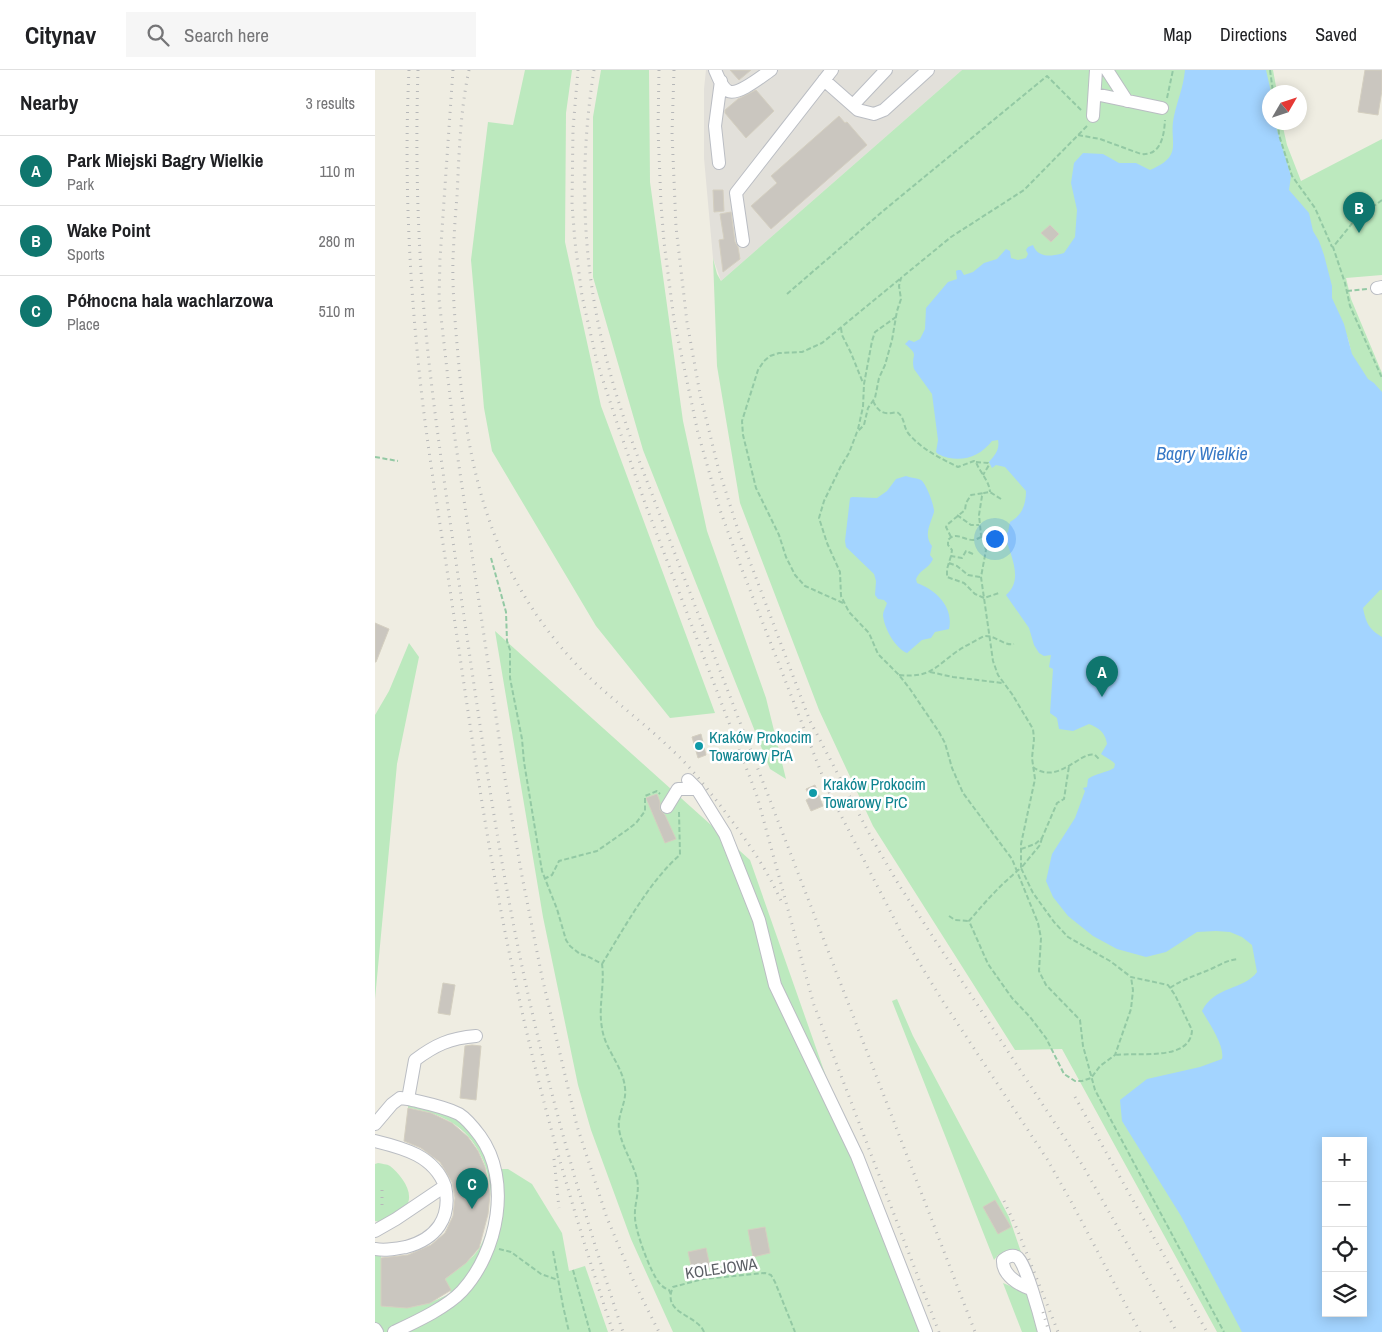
<!DOCTYPE html>
<html lang="en">
<head>
<meta charset="utf-8">
<style>
  body { margin:0; font-family:"Archivo Narrow",sans-serif; background:#f6f6f6; color:#202124 }
  .controls { position:absolute; right:15px; bottom:15px; display:grid; overflow:hidden; border-radius:0px; box-shadow:0 2px 12px #0003 }
  .controls button { width:45px; height:45px; display:grid; place-items:center; padding:0; border:0; border-bottom:1px solid #e0e0e0; background:#fff; color:#202124; font:25px sans-serif }
  .compass { position:absolute; left:887px; top:15px; width:45px; height:45px; border-radius:50%; background:#fff; box-shadow:0 2px 12px #0003; rotate:51deg }
  .you { position:absolute; left:619px; top:468px; width:18px; height:18px; margin:-12px; border:4px solid #fff; border-radius:50%; background:#1a73e8; box-shadow:0 0 0 8px #1a73e833 }
  .badge { display:grid; place-items:center; width:32px; height:32px; border-radius:50%; background:#0f766e; color:#fff; font-size:16px; font-weight:700 }
  .pin { position:absolute; translate:-50% -41px; filter:drop-shadow(0 1px 2px #0008) }
  .pin::after { content:''; position:absolute; top:26px; width:18px; height:15px; background:inherit; clip-path:polygon(0 0,100% 0,50% 100%) }
  .list { margin:0; padding:0; list-style:none }
  h2 { display:flex; justify-content:space-between; align-items:center; height:65px; margin:0; padding:0 20px; font-size:21px }
  h2 small { font-size:16px; font-weight:400; color:#757577 }
  .list li { display:grid; grid-template-columns:32px 1fr auto; gap:15px; align-items:center; box-sizing:border-box; height:70px; padding:0 20px; border-top:1px solid #e0e0e0 }
  .list b { display:block; font-size:19px; white-space:nowrap }
  .list p { margin:0; font-size:16px; white-space:nowrap; color:#757577 }
  .list em { font-size:16px; font-style:normal; color:#757577 }
  .icon { flex:none; width:28px; height:28px; fill:none; stroke:currentColor; stroke-width:2; stroke-linecap:round; stroke-linejoin:round }
  .map { position:relative; flex:none; width:1007px; height:1262px; overflow:hidden }
  header { display:flex; align-items:center; gap:30px; box-sizing:border-box; height:70px; padding:0 25px; background:#fff; border-bottom:1px solid #e0e0e0 }
  header strong { font-size:24px }
  nav { display:flex; gap:28px; margin-inline-start:auto; font-size:18px }
  .search { width:350px; height:45px; background:#f6f6f6; display:flex; align-items:center; gap:12px; box-sizing:border-box; padding:0 18px; border-radius:0px; color:#757577; font-size:19px }
  main { display:flex }
  aside { flex:1; background:#fff }
  .map>svg:first-child { display:block }
</style>
</head>
<body>
<header>
<strong>Citynav</strong>
<div class="search"><svg class="icon" aria-label="search" viewBox="0 0 24 24"><circle cx="10" cy="10" r="6"/><path d="M15 15l6 6"/></svg>Search here</div>
<nav><a>Map</a><a>Directions</a><a>Saved</a></nav>
</header>
<main>
<aside>
<h2>Nearby<small>3 results</small></h2>
<ul class="list">
<li><span class="badge">A</span><div><b>Park Miejski Bagry Wielkie</b><p>Park</p></div><em>110 m</em></li>
<li><span class="badge">B</span><div><b>Wake Point</b><p>Sports</p></div><em>280 m</em></li>
<li><span class="badge">C</span><div><b>Północna hala wachlarzowa</b><p>Place</p></div><em>510 m</em></li>
</ul>
</aside>
<div class="map">
<svg width="1007" height="1262" viewBox="0 0 1007 1262">
  <rect width="100%" height="100%" fill="#efede2"/>
  <!-- industrial -->
  <path fill="#e2e0da" d="M331 0H587L346 211 338 188 329 88V19Z"/>
  <!-- green -->
  <path fill="#bce9be" fill-rule="evenodd" d="M150 0H197L191 43 190 172 226 336 340 643 295 648 221 556 117 381 109 338 96 190 113 52 138 55Z
    M226 0H274L275 112 308 351 332 461 391 628 411 709 395 699 268 380 218 207V47Z
    M587 0H898L902 22H894V52L907 53 912 75 926 111 1007 69V205L971 208 976 229 1007 303V1262H842L687 979 640 980 498 756 444 640 365 433 342 296 338 188 342 204 346 211ZM931 210 955 228 973 269 976 281ZM951 1071H988V1243H951Z
    M120 561 375 790 486 1106 546 1262H298L256 1169 216 1060 203 1015 168 847Z
    M34 573 44 587 22 694 0 929V645L14 621Z
    M522 929 538 966 634 1147 646 1182 635 1181 623 1185 619 1190 517 931Z
    M33 1029 85 1045 125 1099H133L157 1114 187 1163 194 1201 210 1196 233 1262H0V1185H6V1236C36 1239 49 1237 76 1223L70 1209C82 1199 99 1189 106 1175 126 1135 116 1076 76 1052 62 1044 48 1040 33 1038Z
    M3 1093C7 1094 12 1094 15 1096 25 1104 38 1120 33 1133 28 1143 16 1148 8 1153L0 1151V1094Z
    M628 1213 652 1223 667 1262H647Z"/>
  <!-- water -->
  <path fill="#a3d4ff" fill-rule="evenodd" d="M810 0H891L896 22H894V52L900 53 916 106 914 120 934 143 938 161 944 171 949 185 957 216V228L969 254 977 284 993 309 999 313 1007 322V520H1005L988 538C991 553 994 559 1007 567V1262H867L806 1146 747 1051 745 1030 772 1009 825 997 847 989C850 976 834 953 827 941 839 916 869 920 882 902L877 875 867 867 855 862 841 861 822 862 791 882 771 887 742 879 718 866 693 846 678 827 671 811 677 784 700 748 710 721 708 718 712 717 713 709C721 703 731 703 739 698L740 694C736 689 731 688 726 684L732 674C730 662 724 658 714 654L698 661 684 659 682 648 675 643 678 599 674 597 676 585 669 586 664 583 659 575 654 558 631 525C650 509 634 484 630 464L633 462 635 452C647 445 651 435 651 421L630 397 621 395 617 398 614 392C620 385 625 379 623 370L617 371C604 388 583 394 563 384L561 382 563 370 557 324 539 299C535 283 546 287 530 274L534 270 539 272 545 269 550 259 551 238 573 212 582 209 581 201 583 200H586L589 205 598 202 609 193 622 189 631 179 635 181 636 188 643 190 651 188 653 184 651 180 653 177 658 175C663 189 678 186 689 183L700 167 702 140 696 113 699 93 708 83 728 84 744 93H761L775 100C810 85 793 73 799 46 803 28 808 19 810 0ZM951 1071H988V1243H951Z
    M531 406C536 408 542 408 546 410 551 413 560 437 559 442 556 453 548 465 557 476L555 485 558 489C553 500 546 498 541 509L542 513C561 520 579 537 574 559L560 562 556 568 547 570 532 583C520 578 509 558 508 545 508 541 511 537 512 533L509 530 503 529 500 525 501 511 499 504 471 477 470 471 475 428 477 427 502 428 512 421 521 409Z"/>
  <!-- building -->
  <path fill="#cac6bf" stroke="#d4cfc0" d="M355 0H376L364 10Z
    M990 0H1007V20L1003 45 983 42Z
    M381 20 399 41 371 68 350 43V40L363 29Z
    M464 46 470 53 472 52 492 75 396 159 376 136 402 113 396 106Z
    M338 120H348L349 141 339 142Z
    M356 142 360 172 363 177 365 189 348 202 344 170 349 169 345 144Z
    M675 155 684 164 676 172 666 163Z
    M0 553 14 559 1 592H0Z
    M326 664 331 685 323 688 317 667Z
    M440 715 448 736 436 741 431 730 435 728 431 719Z
    M282 724 285 732V740L290 745 301 769 290 773 271 728Z
    M68 913 80 915 75 945 63 943Z
    M97 975 106 976 101 1030 85 1028 90 976Z
    M33 1038 56 1043 77 1053 93 1067 103 1081 110 1097 115 1124 113 1144 104 1178 91 1193 70 1209 76 1220 55 1233 32 1238 6 1236V1188L33 1185 56 1175 70 1163 78 1146 80 1128 77 1112 65 1092 46 1078 29 1071Z
    M620 1130 636 1157 623 1164 608 1137Z
    M390 1157 395 1183 378 1187 373 1160Z
    M331 1178 335 1197 317 1200 313 1182Z"/>
  <g fill="none" stroke-linecap="round" stroke-linejoin="round">
    <defs>
      <path id="minor" d="M340 0C343 6 346 17 353 21 363 26 387 6 396 0
        M732 0 752 31
        M449 10 483 40 499 44 509 40 553 0
        M720 24 787 38
        M478 35 511 0
        M718 46 721 0
        M344 93 340 56 346 11
        M368 171 361 123 457 0
        M1002 218 1007 217
        M313 710 322 719 350 764 384 850 400 915 482 1086 551 1262
        M292 737 303 719H322
        M0 1054 17 1034 25 1028 33 1029 40 990C60 975 75 968 101 966
        M0 1071C29 1078 59 1086 70 1116L21 1149 0 1161
        M0 1179C11 1181 20 1179 31 1177 61 1169 77 1148 70 1116
        M656 1219C644 1215 627 1205 628 1190 632 1187 637 1184 642 1187 650 1190 666 1250 669 1262
        M0 1259 2 1262
        M19 1262C40 1252 71 1238 87 1221 123 1182 137 1110 105 1066 99 1058 92 1049 84 1044 68 1036 49 1033 33 1029"/>
    </defs>
    <!-- minor casing -->
    <use href="#minor" stroke="#babdc3" stroke-width="14"/>
    <!-- path -->
    <path stroke="#93c9a4" stroke-width="2" stroke-dasharray="5 2.5" stroke-linecap="butt" d="M895 0 898 22
      M792 28 798 0
      M903 52 904 65 917 106 940 138 957 177
      M712 56 649 120 576 167 526 208 524 216 526 229 522 241 517 270 510 295 504 308 500 328 493 338 489 355 482 362 474 383 466 396 449 431 444 448 452 473 465 502 466 526 474 542 494 563 503 584 524 605 535 619 564 662 570 673 577 698 588 723 637 789 663 853 666 868 664 901 671 915 705 950 708 976 720 1020 849 1262
      M703 65 725 69 766 84C786 86 789 66 790 50
      M1007 130 979 151 958 177 970 213 975 236 1007 308
      M972 221 992 219
      M412 224 508 141 672 6 707 41
      M466 258 467 265 476 283 488 313
      M498 331C504 343 509 345 522 342 530 347 528 356 533 363 546 379 565 388 583 397L599 391 601 392C605 403 614 410 615 422
      M483 359 488 337 489 314 497 271 500 262 521 247
      M0 387 23 391
      M601 392 613 393 614 395 608 405
      M626 429 615 422 609 423 607 426 604 445 606 465 611 480 606 507 618 591 623 605 637 624 658 659 659 669 657 688 660 709 646 774V798C627 813 610 832 594 851L613 894 637 928 655 947 671 968 689 1004 700 1011H707L716 1008 725 996 740 985 756 939 758 920 756 907
      M582 445 596 455H604
      M576 467 571 457 573 454 590 440 591 433 596 425 609 423
      M610 475 624 465
      M598 484 591 481 587 488 576 486 577 480 573 475V470C581 461 588 470 598 470 600 470 604 468 606 467
      M576 486 572 499V507L589 513 600 524 609 528 624 523
      M116 488 131 542 132 571 135 580V608L147 669 149 692 167 801 182 839 191 870 195 876 205 884 212 886 227 894C230 915 223 937 227 958 230 980 248 996 250 1018 252 1032 242 1045 244 1059 247 1078 258 1092 262 1109 265 1124 259 1133 260 1147 260 1161 276 1204 285 1214 288 1217 291 1219 294 1220L296 1225
      M574 493 582 496 593 505 605 507
      M468 533 430 516 420 505 411 487 404 465 381 418 368 365 367 351 383 300 389 291 395 286 404 283 427 282 447 273 526 208
      M555 602 578 607 627 613
      M524 605C555 608 559 598 581 582 590 576 600 571 609 566 621 565 628 576 639 574
      M658 697C683 716 706 680 720 685L724 689
      M667 768 665 775 646 798 658 823 679 852 693 867 735 891 756 907 793 915 800 925 817 960C816 992 761 982 740 985
      M646 779 660 774 667 768 682 733 689 729 694 696
      M169 809 177 805 184 791 222 781 252 760 261 753 270 741V726L282 721 285 724
      M574 846 580 850 594 851
      M227 894C248 860 275 810 305 785L304 742
      M795 918C808 909 822 905 836 899 845 895 852 890 863 889
      M124 1179 136 1182 166 1204 183 1210
      M178 1181 188 1236 194 1262
      M198 1200 215 1262
      M329 1262C322 1244 286 1244 298 1217L328 1209 390 1203 396 1205 400 1212 420 1262"/>
    <!-- minor -->
    <use href="#minor" stroke="#fff" stroke-width="12"/>
    <!-- rail -->
    <path stroke="#b6b7b8" stroke-width="3" stroke-dasharray="1 6" stroke-linecap="butt" d="M34 0C29 103 34 207 45 309 53 384 66 458 77 533 96 660 113 788 141 914 166 1032 200 1148 238 1262
      M43 0C40 94 43 189 53 283 62 367 75 450 87 533 103 641 118 750 139 857 166 995 204 1130 248 1262
      M78 0 65 189 64 229 79 362 131 715 147 806 167 907 202 1056 232 1148 259 1212 284 1262
      M94 0C85 42 84 85 82 127 80 147 79 168 78 188 77 223 81 262 84 297 95 412 120 507 201 594 230 625 265 649 296 679 317 698 334 721 351 743 372 771 392 799 406 831
      M203 0 198 59 197 134 200 172 207 226 222 292 244 359 270 433 382 726 439 935 564 1262
      M219 0C203 101 207 203 235 302 243 333 254 363 265 393L600 1262
      M284 0 283 59 286 134 289 172 299 250 323 363 345 440 366 497 453 720 528 866 567 930 672 1089 698 1135 765 1262
      M299 0 297 63 301 157 312 252 325 324 343 397 363 460 435 651 496 767 524 815 708 1096 802 1262
      M700 1027 832 1262
      M179 1089 184 1138
      M629 1131 642 1159 683 1262
      M7 1135V1120
      M668 1242 674 1262"/>
  </g>
  <!-- markers -->
  <g fill="#0f9aa8" stroke="#fff" stroke-width="2">
    <circle cx="324" cy="676" r="5"/>
    <circle cx="438" cy="723" r="5"/>
  </g>
  <g text-anchor="middle" stroke-width="5" stroke-linejoin="round" paint-order="stroke">
    <!-- culture labels -->
    <g font-size="16" fill="#0d838f" stroke="#fff" text-anchor="start">
      <text x="334" y="673">Kraków Prokocim<tspan x="334" dy="18">Towarowy PrA</tspan></text>
      <text x="448" y="720">Kraków Prokocim<tspan x="448" dy="18">Towarowy PrC</tspan></text>
    </g>
    <!-- street labels -->
    <g font-size="16" fill="#5b5f65" stroke="#fff">
      <text transform="translate(346 1198) rotate(-8)" y="6">KOLEJOWA</text>
    </g>
    <!-- water labels -->
    <g font-size="18" font-style="italic" fill="#3778c6" stroke="#fff">
      <text x="827" y="390">Bagry Wielkie</text>
    </g>
  </g>
</svg>
<div class="controls">
<button>+</button>
<button>−</button>
<button><svg class="icon" aria-label="locate" viewBox="0 0 24 24"><circle cx="12" cy="12" r="6"/><path d="M12 2v4M12 18v4M2 12h4M18 12h4"/></svg></button>
<button><svg class="icon" aria-label="layers" viewBox="0 0 24 24"><path d="M12 4l9 5-9 5-9-5zM3 14l9 5 9-5"/></svg></button>
</div>
<svg class="compass" viewBox="-18 -18 36 36"><path d="M0-13l5 13h-10z" fill="#e53935"/><path d="M0 13l5-13h-10z" fill="#757577"/></svg>
<div class="you"></div>
<div class="pin badge" style="left:727px;top:627px">A</div>
<div class="pin badge" style="left:984px;top:163px">B</div>
<div class="pin badge" style="left:97px;top:1139px">C</div>
</div>
</main>
</body>
</html>
